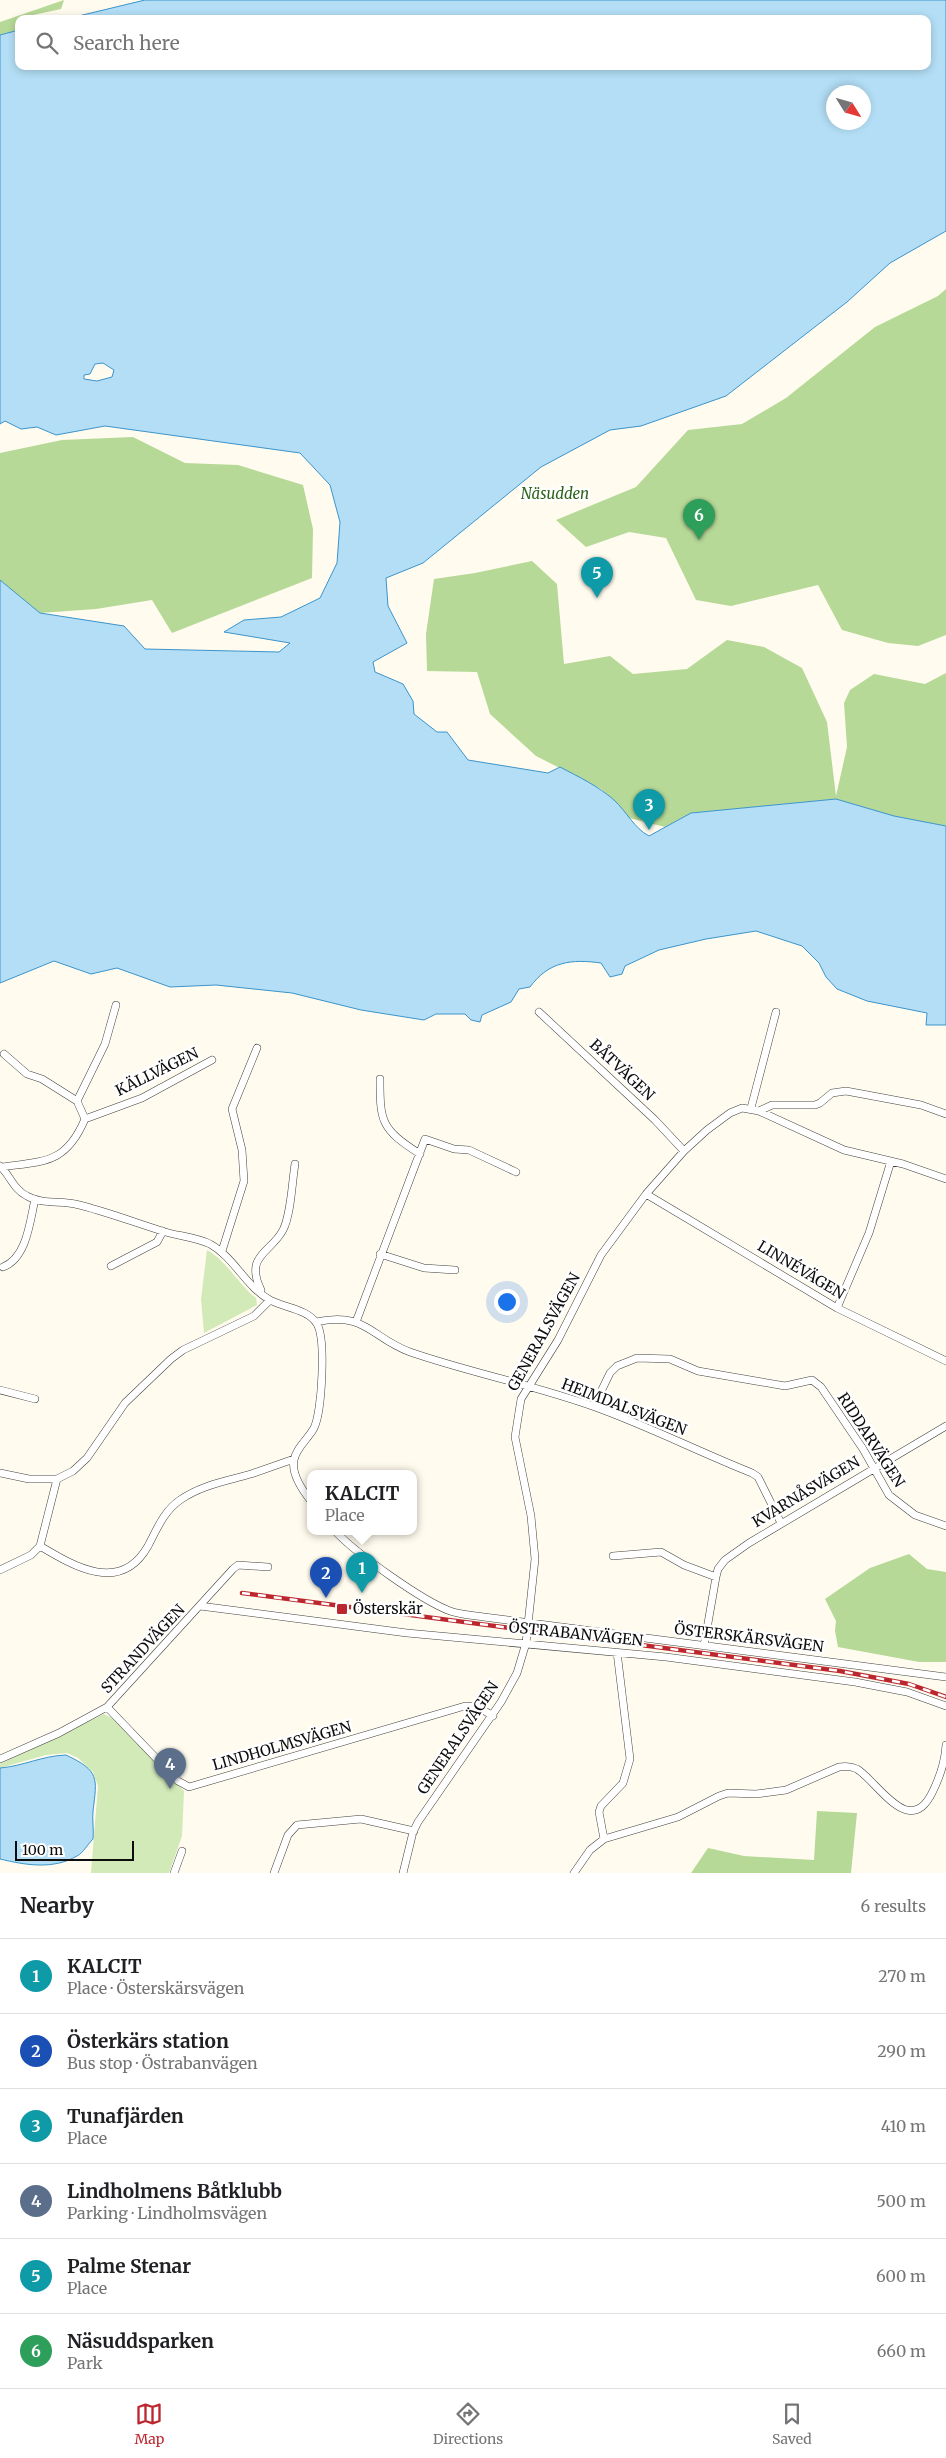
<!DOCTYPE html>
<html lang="en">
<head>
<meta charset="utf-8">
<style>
  body { margin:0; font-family:Merriweather,serif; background:#f2f2f2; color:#202124 }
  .compass { position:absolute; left:826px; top:85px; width:45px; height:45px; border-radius:50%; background:#fff; box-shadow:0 2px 8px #0003; rotate:127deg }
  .scale { position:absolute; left:15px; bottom:12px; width:119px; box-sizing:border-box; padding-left:5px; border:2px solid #0d0d0d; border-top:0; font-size:14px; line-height:18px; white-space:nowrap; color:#0d0d0d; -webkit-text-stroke:4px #fff; paint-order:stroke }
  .you { position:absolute; left:506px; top:1301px; width:18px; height:18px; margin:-12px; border:4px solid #fff; border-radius:50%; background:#1a73e8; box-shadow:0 0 0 8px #1a73e833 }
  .badge { display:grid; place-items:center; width:32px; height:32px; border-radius:50%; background:#bc272f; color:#fff; font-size:16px; font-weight:700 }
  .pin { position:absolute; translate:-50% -41px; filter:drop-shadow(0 1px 2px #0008) }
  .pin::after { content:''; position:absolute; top:26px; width:18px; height:15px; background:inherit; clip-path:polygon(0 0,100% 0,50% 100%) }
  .popup { position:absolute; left:307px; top:1470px; width:110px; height:65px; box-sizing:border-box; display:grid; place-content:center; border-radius:10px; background:#fff; filter:drop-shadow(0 1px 4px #0005); font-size:16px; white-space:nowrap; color:#757577 }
  .popup b { font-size:19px; color:#202124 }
  .popup::after { content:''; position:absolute; left:50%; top:100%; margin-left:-10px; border:10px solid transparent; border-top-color:#fff }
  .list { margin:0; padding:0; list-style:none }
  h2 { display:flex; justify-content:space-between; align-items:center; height:65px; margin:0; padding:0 20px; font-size:21px }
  h2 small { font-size:16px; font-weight:400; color:#757577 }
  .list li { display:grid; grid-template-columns:32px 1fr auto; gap:15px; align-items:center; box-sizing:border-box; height:75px; padding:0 20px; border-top:1px solid #e0e0e0 }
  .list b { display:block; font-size:19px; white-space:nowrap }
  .list p { margin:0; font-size:16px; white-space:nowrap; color:#757577 }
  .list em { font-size:16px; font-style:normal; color:#757577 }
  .icon { flex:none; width:28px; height:28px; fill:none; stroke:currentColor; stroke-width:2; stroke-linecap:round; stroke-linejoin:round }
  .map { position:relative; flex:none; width:946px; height:1873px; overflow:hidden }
  .search { position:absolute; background:#fff; box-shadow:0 2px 8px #0003; left:15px; right:15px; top:15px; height:55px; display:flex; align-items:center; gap:12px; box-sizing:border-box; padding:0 18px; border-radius:10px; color:#757577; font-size:19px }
  .sheet { height:515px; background:#fff }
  nav { display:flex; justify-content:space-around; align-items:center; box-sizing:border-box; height:70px; border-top:1px solid #e0e0e0; background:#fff; font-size:14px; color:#757577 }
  nav a { display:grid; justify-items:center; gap:2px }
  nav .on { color:#bc272f }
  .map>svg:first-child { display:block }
</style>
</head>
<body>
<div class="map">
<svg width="946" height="1873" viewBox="0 0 946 1873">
  <rect width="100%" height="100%" fill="#fffbee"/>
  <!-- green -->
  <path fill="#d2e9b8" d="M207 1250C227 1261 238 1284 256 1298L257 1305 204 1333 201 1299Z
    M104 1714 112 1718 184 1791 182 1836 169 1873H91L98 1786 93 1772 78 1758 67 1753 46 1755 0 1768V1764Z"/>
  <!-- forest -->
  <path fill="#b6d997" d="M64 0 61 9 33 15V19H19V30L0 35V22Z
    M946 289V635L918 646 888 643 842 630 818 585 731 606 696 600 666 538 629 532 586 547 556 520 636 487 688 430 742 424 786 398 875 327 938 296Z
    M133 437 185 463 238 465 303 485 313 529 312 578 172 633 152 600 96 609 40 613 0 580V453L62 440Z
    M532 561 557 584 564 664 610 656 633 674 687 669 727 640 764 647 802 668 827 722 836 796 847 747 844 703 850 690 874 674 925 684 946 673V826L894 816 836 799 691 813 665 827 629 818 615 801 601 789 536 756 490 714 477 672 427 671 426 634 434 579 475 573Z
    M909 1554 927 1569 946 1572V1662H919L838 1647 835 1631 836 1621 825 1599 870 1568Z
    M817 1811 857 1813 851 1873H691L708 1848 744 1856 814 1860Z"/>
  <!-- water -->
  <path fill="#b3def5" stroke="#3b94cc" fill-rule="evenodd" d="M145 0H946V231L890 263 847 302 726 396 641 426 610 430 541 467 423 563 386 578 388 606 407 643 373 662 375 672 403 684 413 701 414 714 437 732H447L468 760 548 773 560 767C579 777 598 786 614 800 627 812 634 828 649 836L691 813 836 799 894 816 946 826V1025H926L927 1013 867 1001 837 989 826 977 819 963 802 946 756 931 706 939 659 950 625 966 622 974 610 977 601 963C572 959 549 961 530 987L519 989 511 1002 482 1015 480 1022 471 1020 465 1014H436L424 1020 361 1010 292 993 216 985 170 987 117 968 91 974 54 961 0 983V580L40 613 124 626 145 649 279 652 290 643 224 632 244 620 281 617 320 598 337 563 340 522 330 485 300 453 105 426 56 435 37 427 21 429 5 421 0 424V35L19 30V66H927V19H66ZM834 92H864V122H834ZM103 363 114 370 112 377 97 381 84 379V375L90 374 95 364Z
    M66 1755C100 1771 97 1778 93 1811 92 1820 94 1830 93 1839 88 1844 83 1853 77 1856 53 1870 25 1865 0 1859V1768C24 1766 41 1756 66 1755Z"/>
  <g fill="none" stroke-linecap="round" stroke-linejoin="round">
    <defs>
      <path id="minor" d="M539 1012 655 1120 684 1151
        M4 1054 27 1074 42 1079 77 1101
        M380 1079C380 1122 381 1129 420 1154
        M751 1108 776 1012
        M759 1111 772 1105H815L820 1103 832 1093 846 1091 921 1105 946 1114
        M85 1119 142 1098 212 1060
        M0 1166C10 1175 13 1189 27 1196 41 1204 60 1201 75 1204 105 1211 133 1222 162 1231 177 1236 196 1237 210 1244 234 1257 246 1287 270 1300 285 1308 308 1309 317 1324 326 1339 322 1412 314 1428 308 1439 296 1448 294 1460 291 1474 303 1491 311 1501
        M2 1167C44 1161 66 1164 85 1119L77 1101 105 1044 116 1005
        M646 1194 837 1308 946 1361
        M222 1251 244 1181 242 1150 232 1109 257 1048
        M380 1254 424 1268 455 1270
        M111 1266 157 1242 163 1231
        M3 1267C27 1258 30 1221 35 1199
        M261 1290C244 1255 271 1253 283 1230 291 1215 292 1182 295 1164
        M837 1308 869 1233 891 1161
        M316 1322C366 1311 371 1338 410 1352 471 1373 534 1385 595 1407 648 1426 699 1452 752 1473L758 1477 781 1523
        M356 1322 425 1139 454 1149 469 1150 516 1172
        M0 1390 35 1399
        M594 1406 610 1373 617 1366 637 1358 670 1359 698 1371 785 1386 812 1380 821 1387 863 1449 889 1495 915 1515 946 1526
        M0 1473 29 1479H57L73 1471 87 1458 125 1403 171 1359 183 1350 254 1316 270 1300
        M336 1532C357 1554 421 1600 450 1611 461 1615 473 1615 484 1617L946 1677
        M40 1546C75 1567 121 1594 148 1546 157 1529 164 1511 180 1500 201 1485 227 1481 251 1474 265 1469 280 1464 294 1459
        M613 1556 661 1552 684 1565 716 1577
        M0 1570 31 1555 40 1546 57 1479
        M200 1606 407 1633 666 1657 855 1682 907 1692 946 1706
        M704 1646 716 1577 718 1569 725 1560 749 1543 946 1426
        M107 1707 178 1781 189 1787 465 1706 478 1707 493 1716
        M0 1759 59 1733 107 1707 233 1569 238 1565 268 1567
        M604 1839 599 1812 601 1806 623 1783 630 1759 617 1652
        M174 1873 182 1851
        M274 1873 288 1835 297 1825 361 1819 414 1831
        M403 1873 413 1832 418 1822 501 1702 517 1673 526 1643 535 1559 531 1516 515 1437 521 1399 558 1340 601 1255 646 1194 684 1151 707 1130 730 1113 742 1108 759 1111 844 1150 903 1164 946 1179
        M574 1873 590 1850 604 1839 678 1817 719 1796 728 1793 756 1794 786 1790 839 1767C845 1766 851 1766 857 1769 878 1782 909 1839 932 1793 940 1777 945 1763 946 1745"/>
    </defs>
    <!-- minor casing -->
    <use href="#minor" stroke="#404040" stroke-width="8"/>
    <!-- minor -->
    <use href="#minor" stroke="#fff" stroke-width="7"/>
    <defs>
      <path id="rail" d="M242 1593 840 1671 909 1684 946 1697"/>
    </defs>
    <!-- rail casing -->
    <use href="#rail" stroke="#bc272f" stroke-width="4.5"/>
    <!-- rail -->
    <use href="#rail" stroke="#fff" stroke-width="2.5" stroke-dasharray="8" stroke-linecap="butt"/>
  </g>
  <!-- markers -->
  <rect fill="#bc272f" stroke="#fff" stroke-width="2" x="336" y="1603" width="12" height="12" rx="2.5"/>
  <g text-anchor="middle" stroke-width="5" stroke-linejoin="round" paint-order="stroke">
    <!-- park labels -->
    <g font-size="15" font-style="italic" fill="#2e651e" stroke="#fff">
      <text x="555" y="499">Näsudden</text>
    </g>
    <!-- street labels -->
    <g font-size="15" fill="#0d0d0d" stroke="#fff">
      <text transform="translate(622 1070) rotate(43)" y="5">BÅTVÄGEN</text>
      <text transform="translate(157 1072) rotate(-26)" y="5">KÄLLVÄGEN</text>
      <text transform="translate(801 1270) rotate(31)" y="5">LINNÉVÄGEN</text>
      <text transform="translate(544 1332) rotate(-61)" y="5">GENERALSVÄGEN</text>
      <text transform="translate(624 1407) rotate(21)" y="5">HEIMDALSVÄGEN</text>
      <text transform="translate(871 1440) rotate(57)" y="5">RIDDARVÄGEN</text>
      <text transform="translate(806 1492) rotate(-31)" y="5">KVARNÅSVÄGEN</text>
      <text transform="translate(576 1634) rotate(6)" y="5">ÖSTRABANVÄGEN</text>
      <text transform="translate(749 1638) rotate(7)" y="5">ÖSTERSKÄRSVÄGEN</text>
      <text transform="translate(143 1649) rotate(-47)" y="5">STRANDVÄGEN</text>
      <text transform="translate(458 1738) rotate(-56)" y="5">GENERALSVÄGEN</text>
      <text transform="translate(282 1746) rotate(-16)" y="5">LINDHOLMSVÄGEN</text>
    </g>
    <!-- poi labels -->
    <g font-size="15" fill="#0d0d0d" stroke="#fff" text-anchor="start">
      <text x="353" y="1614">Österskär</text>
    </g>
  </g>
</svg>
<svg class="compass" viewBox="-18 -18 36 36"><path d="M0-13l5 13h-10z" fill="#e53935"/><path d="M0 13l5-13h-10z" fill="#757577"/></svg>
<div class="scale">100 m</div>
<div class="you"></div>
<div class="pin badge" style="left:362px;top:1593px;background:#0f9aa8">1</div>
<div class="popup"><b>KALCIT</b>Place</div>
<div class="pin badge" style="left:326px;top:1598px;background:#1a4fb4">2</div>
<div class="pin badge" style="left:649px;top:830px;background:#0f9aa8">3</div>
<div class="pin badge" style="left:170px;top:1789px;background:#5c6f8a">4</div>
<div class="pin badge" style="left:597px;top:598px;background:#0f9aa8">5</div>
<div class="pin badge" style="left:699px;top:540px;background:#2e9e5b">6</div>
<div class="search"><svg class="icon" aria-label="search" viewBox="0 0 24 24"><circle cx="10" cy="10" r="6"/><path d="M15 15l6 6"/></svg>Search here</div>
</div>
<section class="sheet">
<h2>Nearby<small>6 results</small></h2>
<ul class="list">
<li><span class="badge" style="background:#0f9aa8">1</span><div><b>KALCIT</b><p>Place · Österskärsvägen</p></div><em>270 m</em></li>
<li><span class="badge" style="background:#1a4fb4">2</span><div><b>Österkärs station</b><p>Bus stop · Östrabanvägen</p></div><em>290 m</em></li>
<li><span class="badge" style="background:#0f9aa8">3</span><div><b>Tunafjärden</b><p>Place</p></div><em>410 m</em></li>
<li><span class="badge" style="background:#5c6f8a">4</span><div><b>Lindholmens Båtklubb</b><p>Parking · Lindholmsvägen</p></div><em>500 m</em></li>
<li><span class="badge" style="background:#0f9aa8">5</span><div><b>Palme Stenar</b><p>Place</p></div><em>600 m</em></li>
<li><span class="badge" style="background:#2e9e5b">6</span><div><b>Näsuddsparken</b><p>Park</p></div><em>660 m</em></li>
</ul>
</section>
<nav>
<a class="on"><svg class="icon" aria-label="map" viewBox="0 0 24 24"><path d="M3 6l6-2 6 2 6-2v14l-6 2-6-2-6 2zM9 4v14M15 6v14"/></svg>Map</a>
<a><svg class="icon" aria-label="directions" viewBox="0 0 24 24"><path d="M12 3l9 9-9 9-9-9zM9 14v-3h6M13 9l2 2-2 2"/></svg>Directions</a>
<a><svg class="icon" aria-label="saved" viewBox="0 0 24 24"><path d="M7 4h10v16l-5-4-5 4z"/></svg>Saved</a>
</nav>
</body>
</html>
